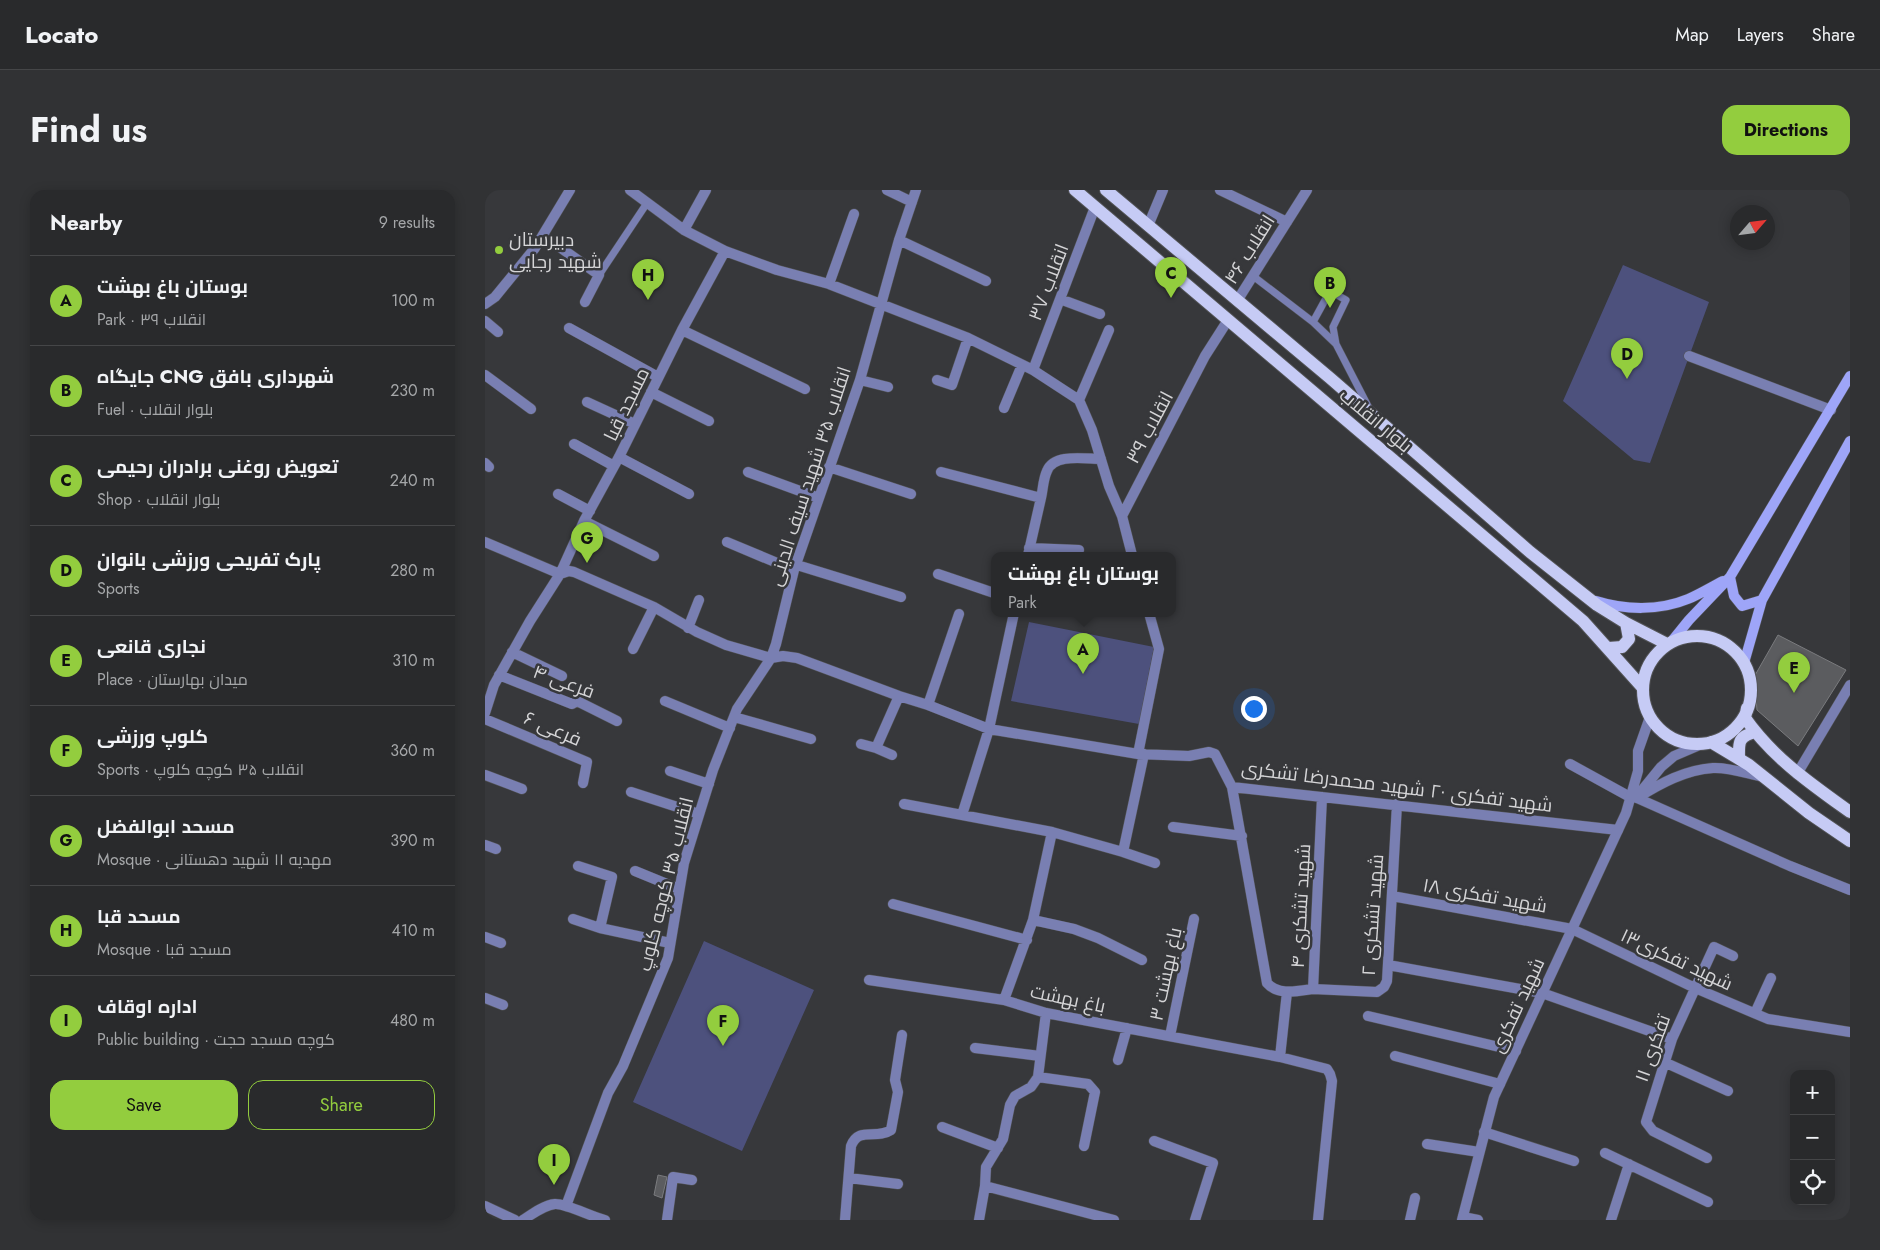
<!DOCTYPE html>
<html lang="en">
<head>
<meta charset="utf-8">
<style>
  body { margin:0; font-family:Jost,Cairo,sans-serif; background:#313234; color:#f1f3f6 }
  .controls { position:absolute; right:15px; bottom:15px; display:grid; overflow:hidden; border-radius:10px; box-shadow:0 2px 12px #0003 }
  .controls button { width:45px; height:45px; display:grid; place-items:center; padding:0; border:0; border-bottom:1px solid #454648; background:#292a2c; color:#f1f3f6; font:25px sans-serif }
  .compass { position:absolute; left:1245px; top:15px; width:45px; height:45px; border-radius:50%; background:#292a2c; box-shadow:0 2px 12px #0003; rotate:62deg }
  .you { position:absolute; left:768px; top:518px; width:18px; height:18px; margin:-12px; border:4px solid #fff; border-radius:50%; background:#1a73e8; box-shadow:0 0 0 8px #1a73e833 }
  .badge { display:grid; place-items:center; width:32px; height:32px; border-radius:50%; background:#93cd3e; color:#111; font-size:16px; font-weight:700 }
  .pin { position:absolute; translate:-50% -41px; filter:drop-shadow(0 1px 2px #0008) }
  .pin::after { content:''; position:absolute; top:26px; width:18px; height:15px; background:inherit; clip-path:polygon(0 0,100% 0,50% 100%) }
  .popup { position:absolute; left:506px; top:362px; width:185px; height:65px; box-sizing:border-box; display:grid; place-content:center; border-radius:10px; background:#292a2c; filter:drop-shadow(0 1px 4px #0005); font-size:16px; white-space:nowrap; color:#a5a7a9 }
  .popup b { font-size:19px; color:#f1f3f6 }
  .popup::after { content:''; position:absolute; left:50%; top:100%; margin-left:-10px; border:10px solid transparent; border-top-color:#292a2c }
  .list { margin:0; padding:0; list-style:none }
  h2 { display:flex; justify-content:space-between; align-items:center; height:65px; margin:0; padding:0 20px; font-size:21px }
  h2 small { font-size:16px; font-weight:400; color:#a5a7a9 }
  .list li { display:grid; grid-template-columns:32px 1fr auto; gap:15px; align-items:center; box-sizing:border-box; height:90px; padding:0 20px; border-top:1px solid #454648 }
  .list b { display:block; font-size:19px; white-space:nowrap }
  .list p { margin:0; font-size:16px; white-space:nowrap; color:#a5a7a9 }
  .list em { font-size:16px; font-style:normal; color:#a5a7a9 }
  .actions { display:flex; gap:10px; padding:15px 20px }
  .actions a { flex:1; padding:11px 0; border:1px solid #93cd3e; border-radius:15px; text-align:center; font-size:18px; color:#93cd3e }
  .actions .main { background:#93cd3e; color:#111 }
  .icon { flex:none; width:28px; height:28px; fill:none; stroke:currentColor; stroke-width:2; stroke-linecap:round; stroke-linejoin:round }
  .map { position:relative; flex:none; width:1365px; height:1030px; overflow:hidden; border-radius:15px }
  header { display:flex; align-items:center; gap:30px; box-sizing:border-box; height:70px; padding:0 25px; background:#292a2c; border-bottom:1px solid #454648 }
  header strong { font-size:24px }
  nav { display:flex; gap:28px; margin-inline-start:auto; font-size:18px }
  .intro { display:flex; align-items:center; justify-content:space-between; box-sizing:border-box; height:120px; padding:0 30px }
  h1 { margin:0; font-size:35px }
  .button { padding:12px 22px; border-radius:15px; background:#93cd3e; color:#111; font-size:18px; font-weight:700 }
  main { display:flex; gap:30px; padding:0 30px }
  aside { flex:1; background:#292a2c; border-radius:15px; box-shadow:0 2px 12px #0003 }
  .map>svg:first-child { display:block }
</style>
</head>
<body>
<header>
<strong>Locato</strong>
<nav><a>Map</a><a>Layers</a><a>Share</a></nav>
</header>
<div class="intro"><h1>Find us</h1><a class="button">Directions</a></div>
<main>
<aside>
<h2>Nearby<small>9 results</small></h2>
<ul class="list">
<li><span class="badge">A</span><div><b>بوستان باغ بهشت</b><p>Park · انقلاب ۳۹</p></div><em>100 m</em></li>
<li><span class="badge">B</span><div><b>جایگاه CNG شهرداری بافق</b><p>Fuel · بلوار انقلاب</p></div><em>230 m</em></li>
<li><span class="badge">C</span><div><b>تعویض روغنی برادران رحیمی</b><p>Shop · بلوار انقلاب</p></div><em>240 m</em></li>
<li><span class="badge">D</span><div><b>پارک تفریحی ورزشی بانوان</b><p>Sports</p></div><em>280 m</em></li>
<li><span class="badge">E</span><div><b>نجاری قانعی</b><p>Place · میدان بهارستان</p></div><em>310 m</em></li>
<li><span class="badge">F</span><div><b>کلوپ ورزشی</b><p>Sports · انقلاب ۳۵ کوچه کلوپ</p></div><em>360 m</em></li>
<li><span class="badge">G</span><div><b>مسحد ابوالفضل</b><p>Mosque · مهدیه ۱۱ شهید دهستانی</p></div><em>390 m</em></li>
<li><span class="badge">H</span><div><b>مسحد قبا</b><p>Mosque · مسجد قبا</p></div><em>410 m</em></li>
<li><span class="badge">I</span><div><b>اداره اوقاف</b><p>Public building · کوچه مسجد حجت</p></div><em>480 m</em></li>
</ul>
<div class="actions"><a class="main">Save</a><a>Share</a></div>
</aside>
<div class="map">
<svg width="1365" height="1030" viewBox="0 0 1365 1030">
  <rect width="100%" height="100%" fill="#37383b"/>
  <!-- green -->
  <path fill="#4d517d" d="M1138 75 1224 112 1165 273 1149 270 1078 211Z
    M544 432 669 457 654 534 526 511Z
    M219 751 329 800 257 961 148 912Z"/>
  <!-- building -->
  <path fill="#5b5c5f" stroke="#7a7b7e" d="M1293 445 1361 480 1313 556 1272 520 1269 487Z
    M173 985 182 987 177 1008 169 1005Z"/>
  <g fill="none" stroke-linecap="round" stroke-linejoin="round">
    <defs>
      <path id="service" d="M114 85 162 13
        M768 86 828 132 851 154 884 218
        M828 132 845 101 861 110 848 137 851 154"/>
      <path id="minor" d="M145 0 199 40 240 61 292 80 344 94 483 148 548 180 594 210 607 240 624 296 637 326 647 365
        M402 0 427 12
        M735 0 802 32
        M663 36 678 0
        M199 40 221 0
        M59 46 114 85 100 112
        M414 50 501 91
        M344 94 369 24
        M575 109 615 124
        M752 111 822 0
        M0 114 10 107 50 58 85 0
        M0 131 13 142
        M84 138 173 187
        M197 140 320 199
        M1204 166 1346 220
        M548 180 610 17
        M0 185 46 219
        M375 190 403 197
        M452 190 467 195 483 148
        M166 202 224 231
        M594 210 624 140
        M102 212 150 234
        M519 218 537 175
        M89 254 129 276
        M134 267 204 304
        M0 273 4 277
        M344 277 426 304
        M263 282 334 308
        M456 282 556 308 543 365
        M73 304 105 321
        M556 308C558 300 558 289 562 281 569 263 600 269 616 269
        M637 326 720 166 743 130
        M99 331 169 366
        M0 352 75 384 84 381 89 382 169 417 212 442 241 455 286 468 298 466 312 468 414 506 443 515 504 539 653 564 704 566 724 562 730 564 747 597 1133 640
        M242 352 309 380
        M544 358 594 360
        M312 375 416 407
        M453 384 509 403
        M529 423 504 539 477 625 567 642 638 662 659 564
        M203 438 214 410
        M148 459 169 417
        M27 462 77 486
        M14 485 87 514 92 511 132 531
        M180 511 245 538
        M443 515 474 424
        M0 523 9 495 45 431 75 384 99 331 134 267 197 140 240 61
        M249 527 326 549
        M0 529 102 572 98 593
        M376 554 391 558
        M653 564 674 459 664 423
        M407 565 391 558 414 506
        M1085 574 1145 607
        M185 581 224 594
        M1312 584 1365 495
        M0 585 37 599
        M747 597 782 793C793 806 813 801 828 799L837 607
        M146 602 214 624
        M1152 608 1305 676 1365 700
        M419 614 477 625
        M688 637 757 646
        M567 642 548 730 519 810 561 823 795 867 842 879 845 884 847 891 833 1030
        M0 655 11 659
        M638 662 670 673
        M93 676 127 687 115 738 185 753
        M150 681 194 699
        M907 706 1087 739 1210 798 1283 829 1365 842
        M408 714 542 750
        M88 729 115 738
        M548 730 589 739 613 748 657 770
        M0 747 16 753
        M903 775 1057 803 1187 849
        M384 790 519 810
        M828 799 892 802 899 797 902 791 912 614
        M0 808 18 815
        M1270 823 1286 788
        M883 826 1031 861
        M685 846 709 729
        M490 858 555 866
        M910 866 1015 894
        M795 867 802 802
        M633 870 642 838
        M1179 872 1243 901
        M553 887 603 894 610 902 599 956
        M457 937 513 958
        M999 942 1089 971
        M669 951 728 973 710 1030
        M942 954 994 962
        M1120 963 1223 1012
        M1222 968 1168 941 1161 932 1187 849 1229 757 1248 766
        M364 988 413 994
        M500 996 629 1030
        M0 1016 30 1030
        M81 1016 123 903 138 876 183 768 199 673 228 580 252 519 286 468 291 454 309 380 375 190 414 50 431 0
        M978 1027 993 1030
        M38 1030C47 1024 59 1015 70 1014 80 1013 107 1027 120 1030
        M182 1030 188 987 207 990
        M360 1030 366 956C374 936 391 950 406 940L413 902 410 890 417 845
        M494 1030 500 996 501 977 518 949 525 915 530 906 546 897 553 887 561 823
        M925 1030 930 1008
        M1126 1030 1144 974"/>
      <path id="tertiary" d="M1154 604 1176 577 1189 566 1217 554
        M1152 608C1176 593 1200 580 1228 578 1244 577 1263 584 1279 587
        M977 1030 1009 907 1141 623 1153 581V561L1165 527"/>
      <path id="secondary" d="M1245 387 1249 406 1257 416 1277 410
        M1111 411C1140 420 1174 421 1203 409 1215 404 1226 397 1238 391
        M1187 451 1204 430 1245 387 1365 186
        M1259 473 1277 410 1365 251"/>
      <path id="primary" d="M590 0 1098 431 1158 498
        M621 0 845 188 1045 362 1112 415 1141 433 1182 454
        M1158 500a54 54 0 1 1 108 0a54 54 0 1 1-108 0Z
        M1124 458 1137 457 1144 449 1141 433
        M1262 518 1260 528C1288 568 1326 594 1365 622
        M1226 552 1264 575 1324 623 1365 651
        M1254 569C1254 553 1252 547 1270 542"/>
    </defs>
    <!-- service casing -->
    <use href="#service" stroke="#535457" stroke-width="8"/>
    <!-- minor casing -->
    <use href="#minor" stroke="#535457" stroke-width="11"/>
    <!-- tertiary casing -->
    <use href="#tertiary" stroke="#535457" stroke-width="11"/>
    <!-- secondary casing -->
    <use href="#secondary" stroke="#535457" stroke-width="11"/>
    <!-- primary casing -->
    <use href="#primary" stroke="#535457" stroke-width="14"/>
    <!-- service -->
    <use href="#service" stroke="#797fb2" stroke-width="7"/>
    <!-- minor -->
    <use href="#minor" stroke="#797fb2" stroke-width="10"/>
    <!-- tertiary -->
    <use href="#tertiary" stroke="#797fb2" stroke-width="10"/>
    <!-- secondary -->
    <use href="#secondary" stroke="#9ea5f8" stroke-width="10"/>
    <!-- primary -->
    <use href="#primary" stroke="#c6cbf5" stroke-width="12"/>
  </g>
  <!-- markers -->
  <circle fill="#93cd3e" stroke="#37383b" stroke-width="2" cx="14" cy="60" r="5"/>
  <g text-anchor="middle" stroke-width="5" stroke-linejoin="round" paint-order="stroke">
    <!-- poi labels -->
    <g font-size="19" fill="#d5d5d7" stroke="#37383b" text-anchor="start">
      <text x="24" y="56">دبیرستان<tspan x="24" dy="22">شهید رجایی</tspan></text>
    </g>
    <!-- street labels -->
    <g font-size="19" fill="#d5d5d7" stroke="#37383b">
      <text transform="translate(764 59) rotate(-58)" y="7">انقلاب ۴۶</text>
      <text transform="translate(563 92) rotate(-69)" y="7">انقلاب ۳۷</text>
      <text transform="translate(141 214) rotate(-64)" y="7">مسجد قبا</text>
      <text transform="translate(891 230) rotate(40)" y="7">بلوار انقلاب</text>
      <text transform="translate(664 237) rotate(-62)" y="7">انقلاب ۳۹</text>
      <text transform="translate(324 286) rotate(-72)" y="7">انقلاب ۳۵ شهید سیف الدینی</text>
      <text transform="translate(79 491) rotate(20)" y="7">فرعی ۴</text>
      <text transform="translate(68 538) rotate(23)" y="7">فرعی ۶</text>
      <text transform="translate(912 596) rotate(7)" y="7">شهید تفکری ۲۰ شهید محمدرضا تشکری</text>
      <text transform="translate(180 694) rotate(-76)" y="7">انقلاب ۳۵ کوچه کلوپ</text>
      <text transform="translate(1000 705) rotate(10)" y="7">شهید تفکری ۱۸</text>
      <text transform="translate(815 716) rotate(-87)" y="7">شهید تشکری ۴</text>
      <text transform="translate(887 725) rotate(-86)" y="7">شهید تشکری ۲</text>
      <text transform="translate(1192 769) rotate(25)" y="7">شهید تفکری۱۳</text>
      <text transform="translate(680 784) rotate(-78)" y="7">باغ بهشت ۳</text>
      <text transform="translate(583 808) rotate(12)" y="7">باغ بهشت</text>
      <text transform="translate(1032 815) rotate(-65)" y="7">شهید تفکری</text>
      <text transform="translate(1167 858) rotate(-70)" y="7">تفکری ۱۱</text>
    </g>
  </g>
</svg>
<div class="controls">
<button>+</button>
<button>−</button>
<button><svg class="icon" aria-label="locate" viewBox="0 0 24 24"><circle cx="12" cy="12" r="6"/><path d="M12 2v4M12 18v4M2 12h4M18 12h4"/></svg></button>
</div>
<svg class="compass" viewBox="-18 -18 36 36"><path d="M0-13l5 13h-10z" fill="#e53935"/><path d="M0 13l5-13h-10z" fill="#a5a7a9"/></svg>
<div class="you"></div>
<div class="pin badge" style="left:598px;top:484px">A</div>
<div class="popup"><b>بوستان باغ بهشت</b>Park</div>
<div class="pin badge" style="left:845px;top:118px">B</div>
<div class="pin badge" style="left:686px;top:108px">C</div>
<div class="pin badge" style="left:1142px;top:189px">D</div>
<div class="pin badge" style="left:1309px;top:503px">E</div>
<div class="pin badge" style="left:238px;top:856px">F</div>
<div class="pin badge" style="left:102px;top:373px">G</div>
<div class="pin badge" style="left:163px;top:110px">H</div>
<div class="pin badge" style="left:69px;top:995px">I</div>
</div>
</main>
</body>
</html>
